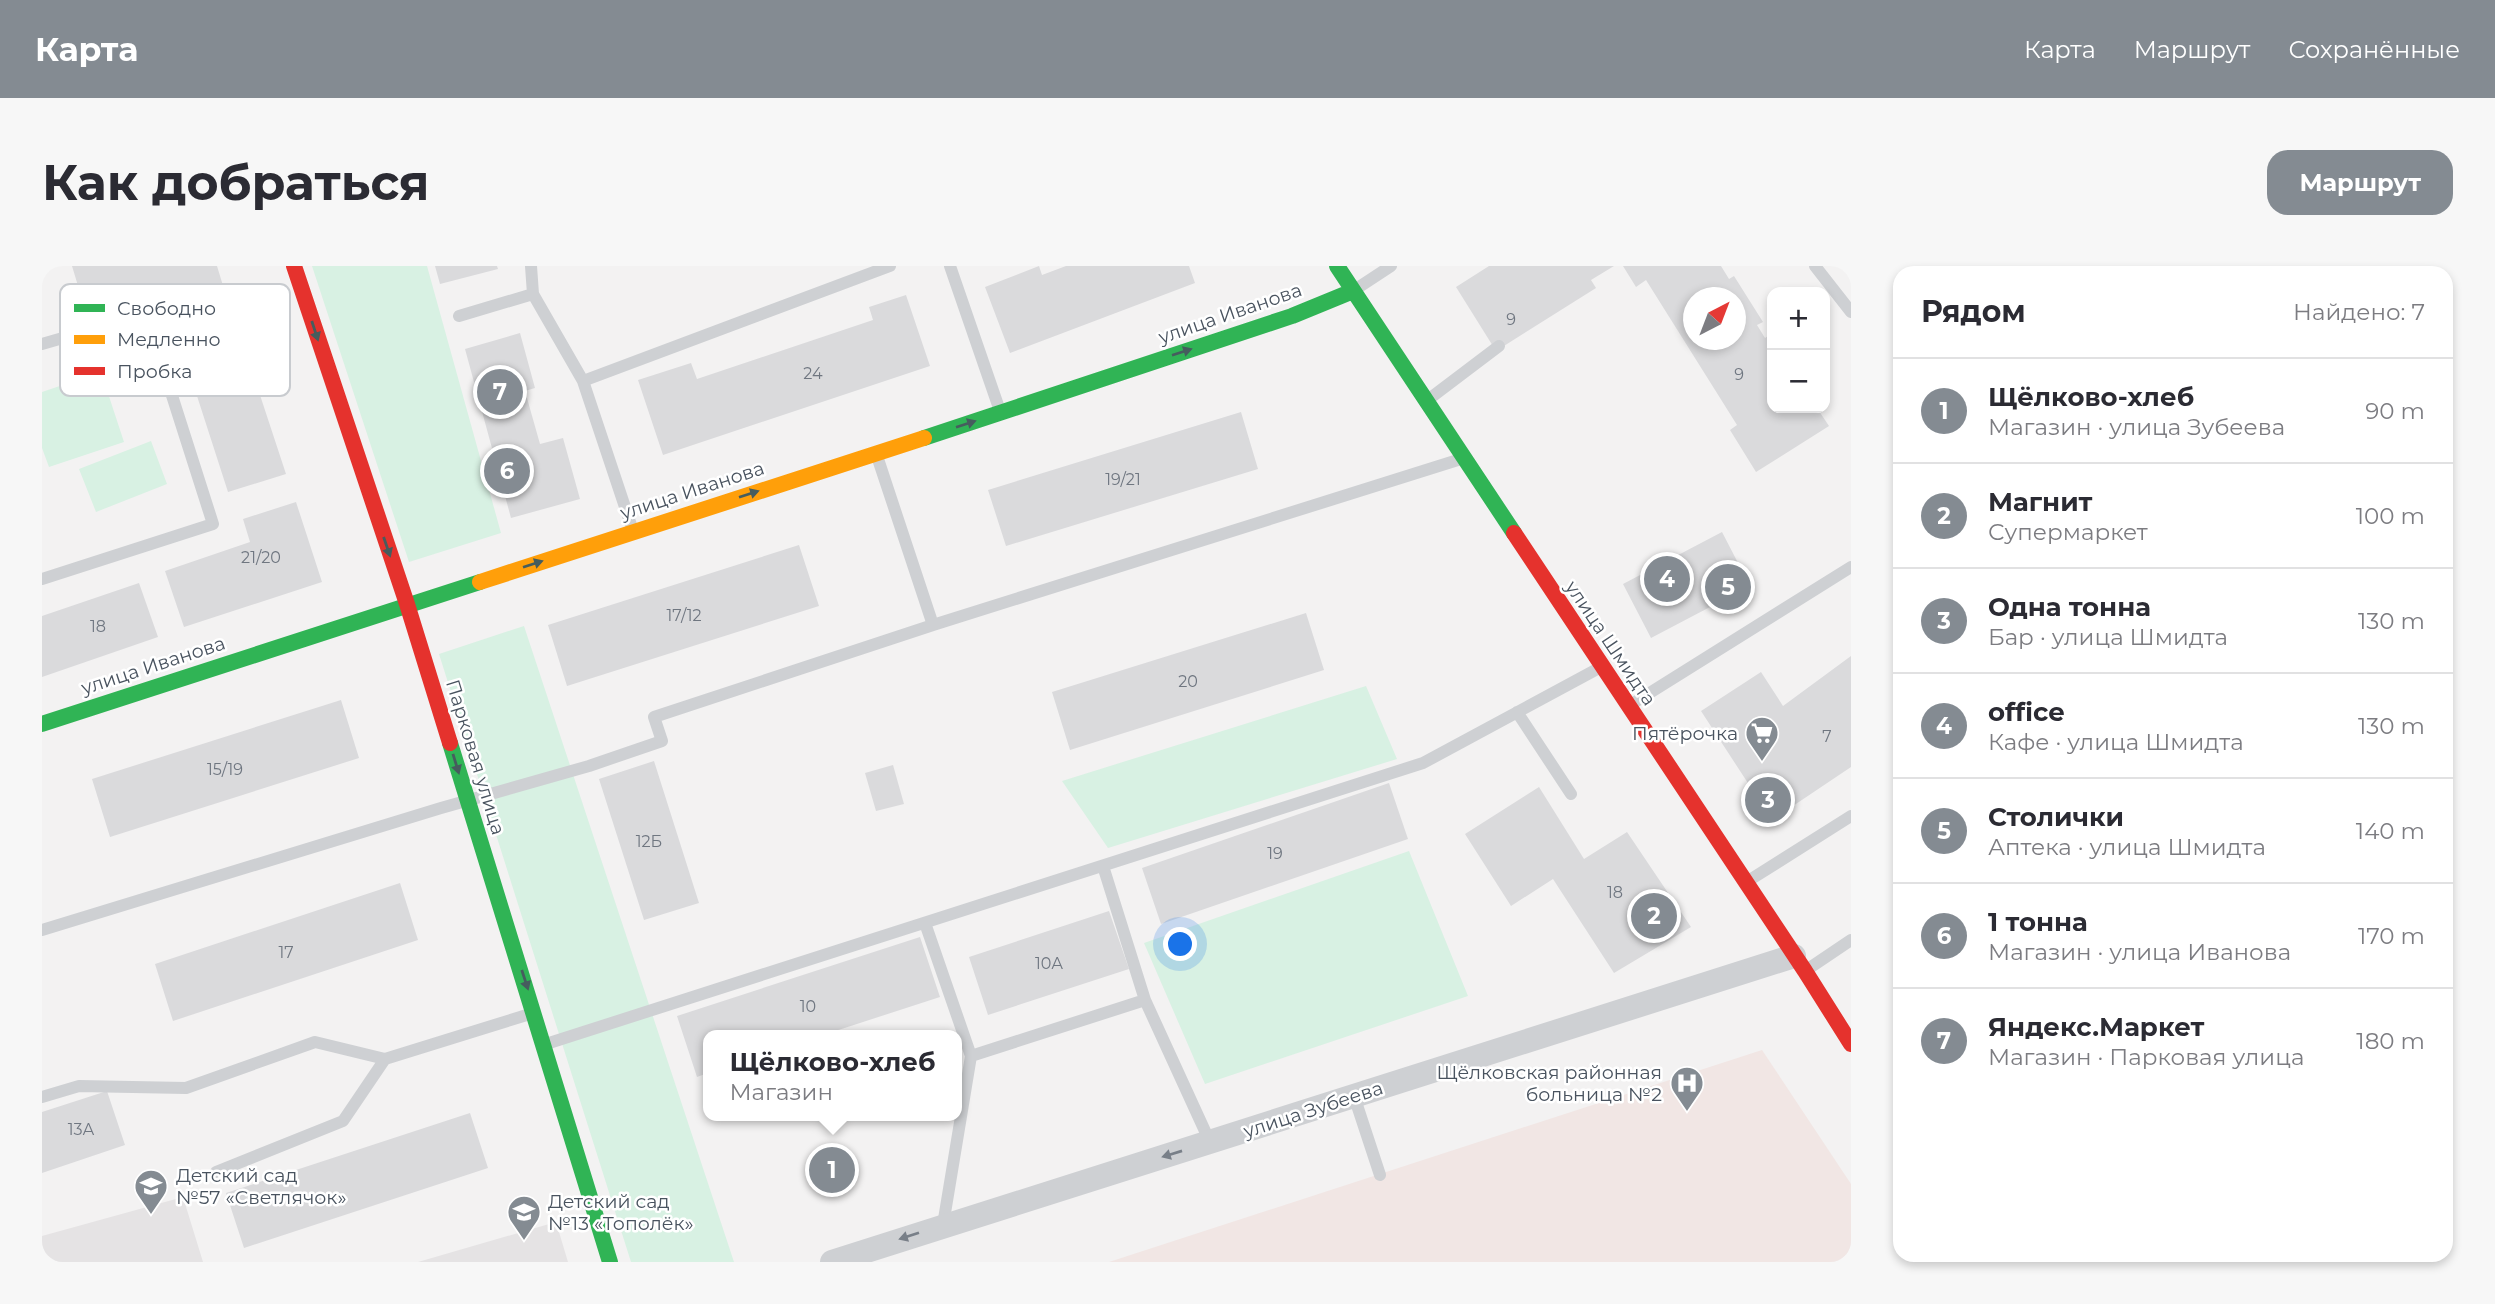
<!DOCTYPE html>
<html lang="ru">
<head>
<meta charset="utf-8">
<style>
  body { margin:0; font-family:Montserrat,sans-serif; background:#f7f7f7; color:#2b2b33 }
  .controls { position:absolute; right:21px; top:21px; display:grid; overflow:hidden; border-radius:14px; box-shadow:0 4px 10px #0003 }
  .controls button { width:63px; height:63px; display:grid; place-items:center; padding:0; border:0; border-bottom:2px solid #e1e1e2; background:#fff; color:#2b2b33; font:35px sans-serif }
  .compass { position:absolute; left:1641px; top:21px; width:63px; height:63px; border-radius:50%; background:#fff; box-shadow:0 4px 10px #0003; rotate:42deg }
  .you { position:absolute; left:1139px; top:679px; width:24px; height:24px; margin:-18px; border:5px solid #fff; border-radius:50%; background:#1a73e8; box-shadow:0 0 0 10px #1a73e833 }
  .badge { display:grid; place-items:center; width:46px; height:46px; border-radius:50%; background:#848b92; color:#fff; font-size:23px; font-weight:700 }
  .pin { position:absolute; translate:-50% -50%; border:4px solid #fff; box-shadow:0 2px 7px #0006 }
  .popup { position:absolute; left:661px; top:764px; width:259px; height:91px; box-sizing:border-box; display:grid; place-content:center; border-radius:14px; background:#fff; filter:drop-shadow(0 2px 5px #0005); font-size:23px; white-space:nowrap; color:#7c7c81 }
  .popup b { font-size:26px; color:#2b2b33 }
  .popup::after { content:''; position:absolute; left:50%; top:100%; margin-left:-14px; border:14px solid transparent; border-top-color:#fff }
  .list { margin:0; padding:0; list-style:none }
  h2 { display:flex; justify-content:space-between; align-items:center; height:91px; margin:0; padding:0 28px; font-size:30px }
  h2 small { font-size:23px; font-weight:400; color:#7c7c81 }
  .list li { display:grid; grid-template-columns:46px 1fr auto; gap:21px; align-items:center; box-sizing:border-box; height:105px; padding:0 28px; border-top:2px solid #e1e1e2 }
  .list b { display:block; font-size:26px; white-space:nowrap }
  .list p { margin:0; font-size:23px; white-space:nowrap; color:#7c7c81 }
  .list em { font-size:23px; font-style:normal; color:#7c7c81 }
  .map { position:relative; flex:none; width:1809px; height:996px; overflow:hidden; border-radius:21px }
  header { display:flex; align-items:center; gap:42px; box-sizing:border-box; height:98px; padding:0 35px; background:#848b92; color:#fff }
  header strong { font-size:33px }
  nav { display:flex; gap:38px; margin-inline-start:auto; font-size:24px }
  .intro { display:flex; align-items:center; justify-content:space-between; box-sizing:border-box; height:168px; padding:0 42px }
  h1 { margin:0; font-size:49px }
  .button { padding:18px 32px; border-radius:21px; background:#848b92; color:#fff; font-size:24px; font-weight:700 }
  main { display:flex; gap:42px; padding:0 42px }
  aside { flex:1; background:#fff; border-radius:21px; box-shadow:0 4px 10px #0003 }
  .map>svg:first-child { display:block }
</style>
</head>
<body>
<header>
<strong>Карта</strong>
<nav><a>Карта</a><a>Маршрут</a><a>Сохранённые</a></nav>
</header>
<div class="intro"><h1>Как добраться</h1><a class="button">Маршрут</a></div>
<main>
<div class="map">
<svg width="1809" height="996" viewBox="0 0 1809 996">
  <rect width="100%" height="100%" fill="#f3f2f2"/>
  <!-- education -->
  <path fill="#e5e3e4" d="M141 931 161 996H0V970Z
    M514 956 526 996H376Z"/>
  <!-- medical -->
  <path fill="#f1e6e4" d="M1720 784 1809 918V996H1067Z"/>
  <!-- green -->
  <path fill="#d8f1e3" d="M270 0H385L459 267 367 296Z
    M59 106 82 176 7 201 0 182V126Z
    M109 175 125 218 54 246 37 203Z
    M482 360 692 996H589L397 388Z
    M1324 420 1355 493 1066 582 1020 515Z
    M1367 585 1426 730 1163 818 1102 677Z"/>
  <!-- building -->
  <path fill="#dadadc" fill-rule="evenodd" d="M30 0H175L182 23 129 39 122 18 43 43Z
    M393 0H455L456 3 398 18Z
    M997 0 1000 9 1024 0H1147L1153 17 968 87 943 21Z
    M1447 0H1572L1549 14 1554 22 1454 85 1414 21Z
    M1581 0H1679L1687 13 1692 10 1721 56 1715 59 1723 72 1729 68 1730 70V142H1775L1787 160 1714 206 1688 164 1695 159 1604 14 1594 21ZM1652 32H1694V74H1652Z
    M864 29 888 100 621 189 596 114 649 97 655 113 831 54 827 41Z
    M192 50 244 208 186 226 135 68Z
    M478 67 493 122 483 125 498 178 521 172 538 233 469 252 423 83Z
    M1199 146 1216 203 964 280 946 224Z
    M254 236 280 316 142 361 123 305 208 276 201 253Z
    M1680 266 1708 320 1609 372 1581 318Z
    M757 279 777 340 525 420 506 359Z
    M97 317 116 371 0 411V350Z
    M1264 347 1282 404 1028 484 1010 426Z
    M1809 390V501L1730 554 1659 445 1719 406 1741 440Z
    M299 434 317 492 68 571 50 513Z
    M612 495 657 637 602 654 557 513Z
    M851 499 862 538 834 545 823 507Z
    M1347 517 1366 573 1119 658 1100 602Z
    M1497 521 1542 593 1585 566 1649 661 1572 707 1511 613 1469 640 1423 568Z
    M358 617 376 674 131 755 113 698Z
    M1067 645 1087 703 946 749 927 691Z
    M878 671 898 731 781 769H666V807L655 811 635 750Z
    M65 825 83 879 0 907V846Z
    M428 847 446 902 202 982 184 927Z
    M799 879 812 919 791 926 788 918 780 921 769 889Z"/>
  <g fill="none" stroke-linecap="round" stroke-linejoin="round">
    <!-- lane -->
    <path stroke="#ced0d3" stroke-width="12" d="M489 0 491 28 541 115 591 265
      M908 0 958 145
      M1773 0 1809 46
      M1314 23 1349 0
      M417 50 491 28
      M0 78 104 48 171 258 0 313
      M541 115 848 0
      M1387 133 1457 80
      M835 190 891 359 1419 193
      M1590 438 1809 301
      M1475 446 1529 528
      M1061 600 1103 734
      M1706 615 1809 550
      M883 657 929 790
      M0 664 399 542 547 500 620 475 612 451 891 359
      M1766 703 1809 674
      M504 778 1381 497 1559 401
      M1312 830 1338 909
      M0 831 37 820 144 822 273 776 343 793
      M174 906 301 855 343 793 488 748
      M901 959 929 790 1103 734 1168 876"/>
    <!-- street -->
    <path stroke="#ced0d3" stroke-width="24" d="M790 996 1752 690"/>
    <!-- fast -->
    <path stroke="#30b455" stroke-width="16" d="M1295 0 1472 267
      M882 172 1250 50 1311 25
      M0 458 438 316
      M408 477 568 996"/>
    <!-- slow -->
    <path stroke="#ff9f0a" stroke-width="16" d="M438 316 882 172"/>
    <!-- jam -->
    <path stroke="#e5322d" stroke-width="16" d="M252 0 365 338 408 477
      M1472 267 1763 705 1809 778"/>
  </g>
  <!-- one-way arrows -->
  <defs><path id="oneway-solid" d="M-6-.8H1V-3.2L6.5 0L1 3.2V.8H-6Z" transform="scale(1.75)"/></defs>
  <g fill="#465d5e">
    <use href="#oneway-solid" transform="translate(273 65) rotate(72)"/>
    <use href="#oneway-solid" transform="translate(1140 86) rotate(-18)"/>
    <use href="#oneway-solid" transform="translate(924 158) rotate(-18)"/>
    <use href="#oneway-solid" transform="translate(707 228) rotate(-18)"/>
    <use href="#oneway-solid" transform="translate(345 281) rotate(71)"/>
    <use href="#oneway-solid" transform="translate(491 298) rotate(-18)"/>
    <use href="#oneway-solid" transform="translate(414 498) rotate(73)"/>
    <use href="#oneway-solid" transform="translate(483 714) rotate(72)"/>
  </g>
  <g fill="#787f88">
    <use href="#oneway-solid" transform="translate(1130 888) rotate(163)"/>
    <use href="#oneway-solid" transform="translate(867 970) rotate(162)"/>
  </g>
  <!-- icons -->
  <defs>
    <symbol id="supermarket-pin" viewBox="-11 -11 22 30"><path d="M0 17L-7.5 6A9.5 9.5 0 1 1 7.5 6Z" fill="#848b92" stroke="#fff"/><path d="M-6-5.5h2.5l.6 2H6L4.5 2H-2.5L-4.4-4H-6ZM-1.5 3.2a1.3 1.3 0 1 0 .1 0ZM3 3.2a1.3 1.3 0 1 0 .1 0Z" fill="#fff"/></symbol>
    <symbol id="hospital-pin" viewBox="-11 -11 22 30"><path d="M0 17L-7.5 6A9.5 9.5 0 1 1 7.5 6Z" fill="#848b92" stroke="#fff"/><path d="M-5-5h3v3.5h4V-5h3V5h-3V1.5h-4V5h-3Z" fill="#fff"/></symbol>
    <symbol id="school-pin" viewBox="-11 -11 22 30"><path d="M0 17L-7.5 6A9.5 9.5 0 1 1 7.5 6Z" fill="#848b92" stroke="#fff"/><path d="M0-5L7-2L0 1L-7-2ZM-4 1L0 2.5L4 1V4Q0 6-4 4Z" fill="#fff"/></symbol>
  </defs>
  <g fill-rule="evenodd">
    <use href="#supermarket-pin" x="1701" y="448" width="38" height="52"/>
    <use href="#hospital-pin" x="1626" y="798" width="38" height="52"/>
    <use href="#school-pin" x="90" y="901" width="38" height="52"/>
    <use href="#school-pin" x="463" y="927" width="38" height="52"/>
  </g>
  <g text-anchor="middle" stroke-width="5" stroke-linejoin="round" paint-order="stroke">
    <!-- number labels -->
    <g font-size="16" fill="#6f7680">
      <text x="1469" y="59">9</text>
      <text x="771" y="113">24</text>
      <text x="1697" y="114">9</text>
      <text x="1081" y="219">19/21</text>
      <text x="219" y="297">21/20</text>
      <text x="642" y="355">17/12</text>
      <text x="56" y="366">18</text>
      <text x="1146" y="421">20</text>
      <text x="1785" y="476">7</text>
      <text x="183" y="509">15/19</text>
      <text x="607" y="581">12Б</text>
      <text x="1233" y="593">19</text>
      <text x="1573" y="632">18</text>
      <text x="244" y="692">17</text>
      <text x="1007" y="703">10А</text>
      <text x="766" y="746">10</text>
      <text x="39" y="869">13А</text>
    </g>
    <!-- street labels -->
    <g font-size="19" fill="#49535f" stroke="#fff">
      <text transform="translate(1188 47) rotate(-19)" y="7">улица Иванова</text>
      <text transform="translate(650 224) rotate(-18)" y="7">улица Иванова</text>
      <text transform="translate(1569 377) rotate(56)" y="7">улица Шмидта</text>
      <text transform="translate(111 399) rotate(-18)" y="7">улица Иванова</text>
      <text transform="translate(434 491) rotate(73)" y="7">Парковая улица</text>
      <text transform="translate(1271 843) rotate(-18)" y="7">улица Зубеева</text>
    </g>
    <!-- poi labels -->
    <g font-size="19" fill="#49535f" stroke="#fff" text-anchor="end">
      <text x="1696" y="474">Пятёрочка</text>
      <text x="1620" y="813">Щёлковская районная<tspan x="1620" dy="22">больница №2</tspan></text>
      <text x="134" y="916" text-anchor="start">Детский сад<tspan x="134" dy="22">№57 «Светлячок»</tspan></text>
      <text x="506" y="942" text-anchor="start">Детский сад<tspan x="506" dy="22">№13 «Тополёк»</tspan></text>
    </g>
  </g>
  <!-- legend -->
  <rect x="18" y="18" width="230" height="112" rx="10" fill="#fff" stroke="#c8cbcf" stroke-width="2"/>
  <rect x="32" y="38" width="31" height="8" fill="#30b455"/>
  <rect x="32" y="69" width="31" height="9" fill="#ff9f0a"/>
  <rect x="32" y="101" width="31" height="8" fill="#e5322d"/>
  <g font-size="19" fill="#49535f">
    <text x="75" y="49">Свободно</text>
    <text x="75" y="80">Медленно</text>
    <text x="75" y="112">Пробка</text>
  </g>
</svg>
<div class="controls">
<button>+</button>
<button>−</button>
</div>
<svg class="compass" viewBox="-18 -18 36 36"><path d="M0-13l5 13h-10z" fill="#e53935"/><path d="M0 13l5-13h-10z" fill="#7c7c81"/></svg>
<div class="you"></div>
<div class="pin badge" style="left:790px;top:904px">1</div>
<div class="popup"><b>Щёлково-хлеб</b>Магазин</div>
<div class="pin badge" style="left:1612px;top:650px">2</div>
<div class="pin badge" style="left:1726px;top:534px">3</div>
<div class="pin badge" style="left:1625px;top:313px">4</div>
<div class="pin badge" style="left:1686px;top:321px">5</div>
<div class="pin badge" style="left:465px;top:205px">6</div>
<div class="pin badge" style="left:458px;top:126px">7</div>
</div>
<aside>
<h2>Рядом<small>Найдено: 7</small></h2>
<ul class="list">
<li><span class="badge">1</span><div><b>Щёлково-хлеб</b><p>Магазин · улица Зубеева</p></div><em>90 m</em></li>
<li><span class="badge">2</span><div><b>Магнит</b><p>Супермаркет</p></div><em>100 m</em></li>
<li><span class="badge">3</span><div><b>Одна тонна</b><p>Бар · улица Шмидта</p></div><em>130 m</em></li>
<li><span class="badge">4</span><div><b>office</b><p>Кафе · улица Шмидта</p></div><em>130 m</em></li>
<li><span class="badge">5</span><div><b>Столички</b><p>Аптека · улица Шмидта</p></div><em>140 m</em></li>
<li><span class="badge">6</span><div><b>1 тонна</b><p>Магазин · улица Иванова</p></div><em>170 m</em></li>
<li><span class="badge">7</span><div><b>Яндекс.Маркет</b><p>Магазин · Парковая улица</p></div><em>180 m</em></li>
</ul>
</aside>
</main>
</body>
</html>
